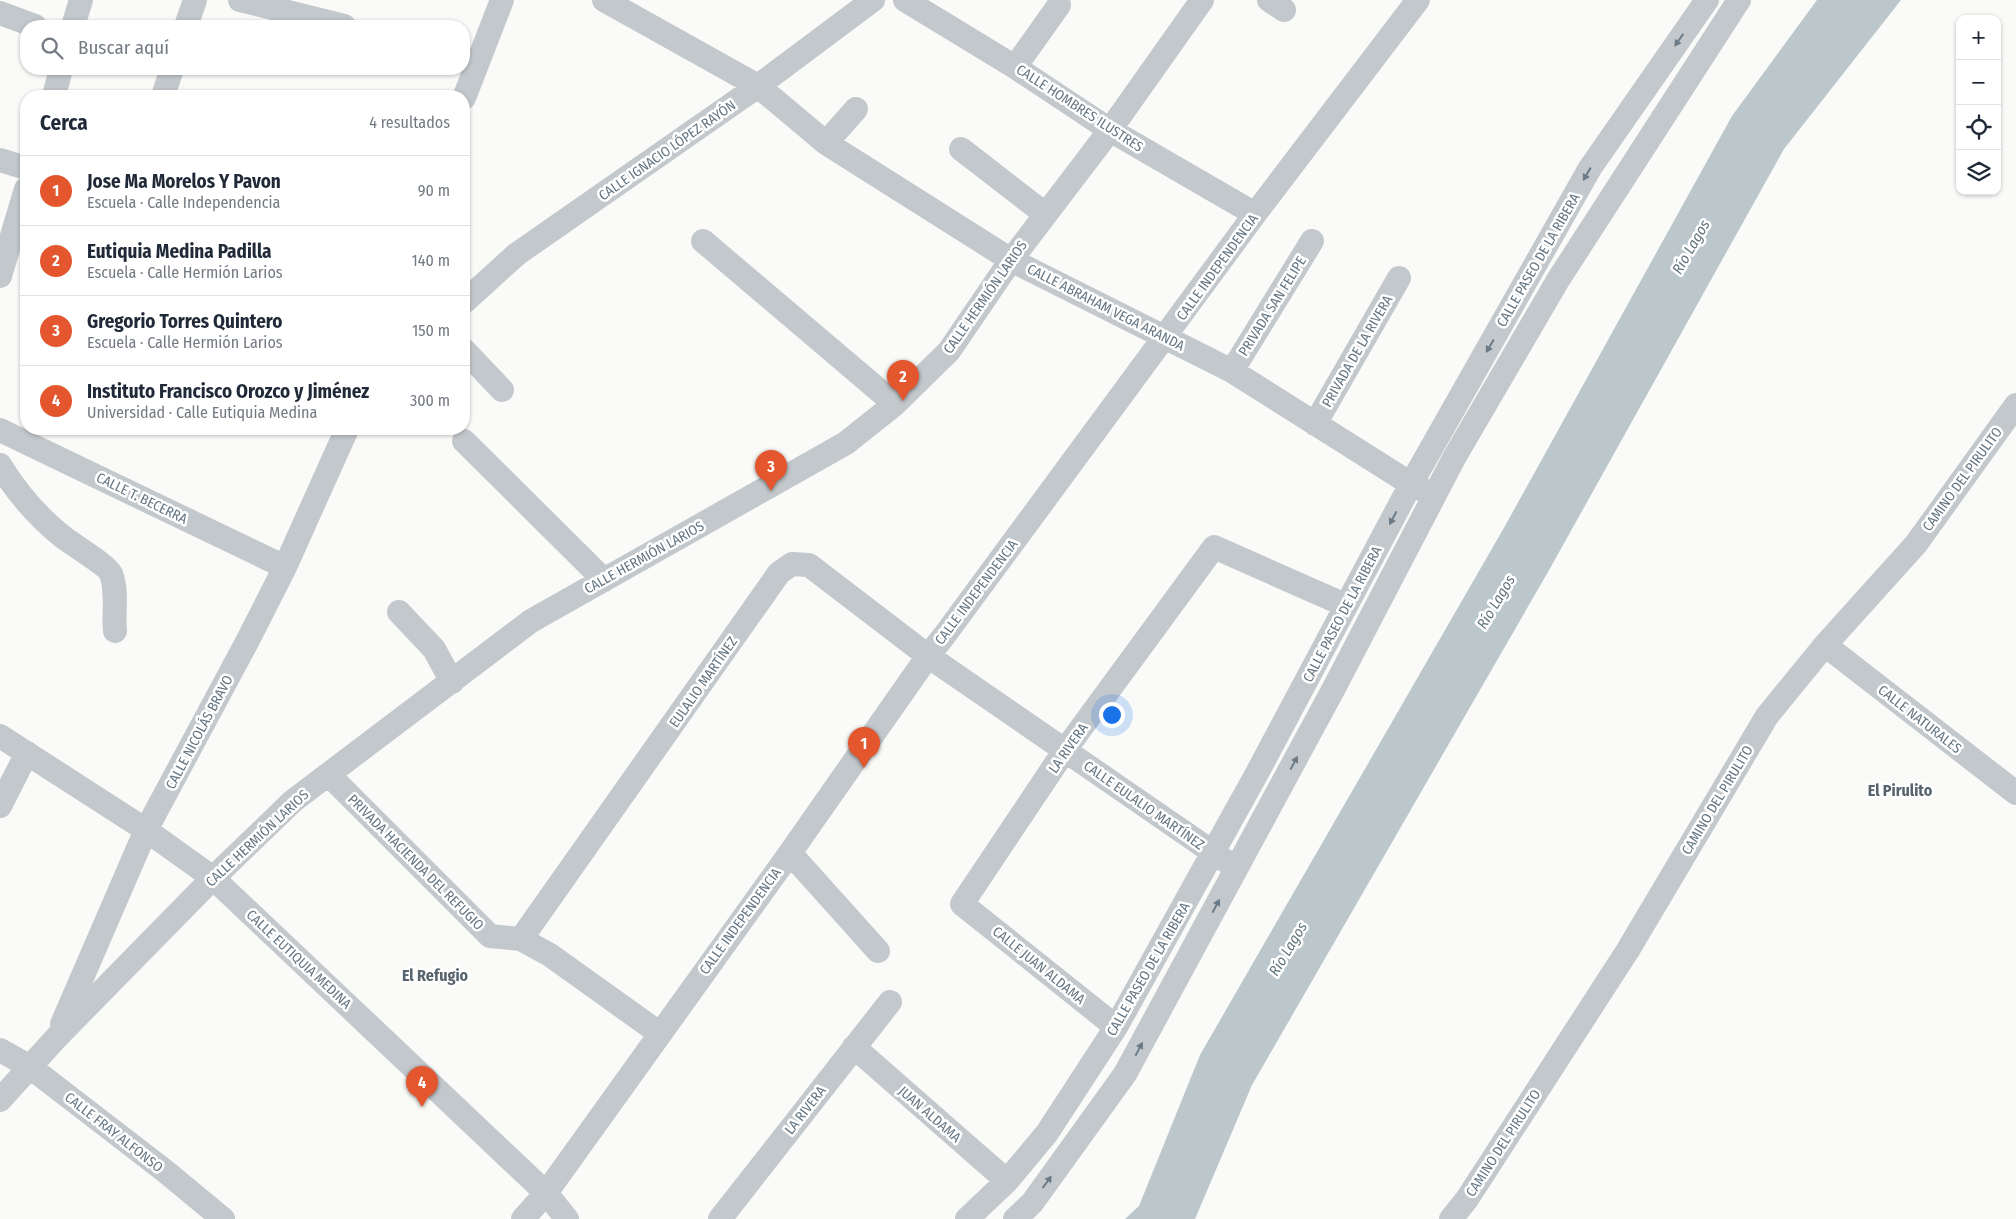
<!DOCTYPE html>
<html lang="es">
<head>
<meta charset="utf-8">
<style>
  body { margin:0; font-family:"Fira Sans Condensed",sans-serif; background:#f6f6f7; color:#1f2937 }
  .controls { position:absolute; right:15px; top:15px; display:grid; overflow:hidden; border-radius:10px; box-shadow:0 1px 4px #0004 }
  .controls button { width:45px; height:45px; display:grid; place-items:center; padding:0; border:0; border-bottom:1px solid #e0e1e3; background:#fff; color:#1f2937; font:25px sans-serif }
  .you { position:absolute; left:1111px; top:714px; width:18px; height:18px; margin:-12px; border:4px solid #fff; border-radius:50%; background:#1a73e8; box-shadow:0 0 0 8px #1a73e833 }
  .badge { display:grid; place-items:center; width:32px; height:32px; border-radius:50%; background:#e4572e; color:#fff; font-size:16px; font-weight:700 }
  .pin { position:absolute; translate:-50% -41px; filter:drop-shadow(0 1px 2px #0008) }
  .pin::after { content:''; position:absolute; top:26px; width:18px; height:15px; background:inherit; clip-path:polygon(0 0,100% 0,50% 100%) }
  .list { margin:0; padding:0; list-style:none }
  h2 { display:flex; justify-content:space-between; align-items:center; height:65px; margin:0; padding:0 20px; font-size:21px }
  h2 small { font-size:16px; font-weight:400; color:#747a83 }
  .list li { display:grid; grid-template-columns:32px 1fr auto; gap:15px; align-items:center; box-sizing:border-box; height:70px; padding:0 20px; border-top:1px solid #e0e1e3 }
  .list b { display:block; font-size:19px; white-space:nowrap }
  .list p { margin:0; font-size:16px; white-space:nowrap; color:#747a83 }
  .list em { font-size:16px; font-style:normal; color:#747a83 }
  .icon { flex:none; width:28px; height:28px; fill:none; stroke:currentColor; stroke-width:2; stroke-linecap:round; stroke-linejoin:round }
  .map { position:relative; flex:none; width:2016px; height:1219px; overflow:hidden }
  .search { position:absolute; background:#fff; box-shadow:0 1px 4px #0004; left:20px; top:20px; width:450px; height:55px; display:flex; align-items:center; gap:12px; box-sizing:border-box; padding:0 18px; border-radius:20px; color:#747a83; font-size:19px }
  .panel { position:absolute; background:#fff; box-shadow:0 1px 4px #0004; left:20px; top:90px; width:450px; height:345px; border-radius:20px }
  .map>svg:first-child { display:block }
</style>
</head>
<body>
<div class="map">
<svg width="2016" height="1219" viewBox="0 0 2016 1219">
  <rect width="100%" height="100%" fill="#fafaf8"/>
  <!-- water -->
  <path fill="#bbc7cb" d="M1817 0H1901L1784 149 1548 572 1252 1085 1195 1219H1125L1139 1206 1200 1055 1505 526 1732 116Z"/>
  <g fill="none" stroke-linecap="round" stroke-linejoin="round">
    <!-- minor -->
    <path stroke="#c3c8cc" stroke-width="24" d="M240 0 344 26
      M604 0 758 86 826 143 1011 260 1232 371 1411 484 1425 491
      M905 0 1015 67 1110 130 1255 214
      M1269 0 1284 10
      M0 13 35 26
      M73 26 81 0
      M186 26 195 0
      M1015 67 1059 5
      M54 96 61 69
      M163 96 172 69
      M464 98 502 0
      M826 143 856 109
      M961 149 1045 214
      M0 160 26 168
      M703 241 895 404
      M0 276 26 189
      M464 302 517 254 758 86 873 0
      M464 350 502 390
      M1232 371 1312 241
      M1315 424 1399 278
      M0 430 285 567
      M464 441 604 580
      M0 465C16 491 39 518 63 537 72 544 108 566 111 574 118 592 113 613 115 631
      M399 612 434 649 452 682
      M1825 645 2016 793
      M0 736 146 830 213 878 546 1193 567 1219
      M329 775 490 936 521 939 550 955 659 1033
      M0 806 27 753
      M790 853 878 951
      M521 939 779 573 792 564 809 565 928 656 1224 860
      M62 1024 146 830 248 640 285 567 347 429
      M1116 1027 962 904 1065 750 1214 547 1345 605
      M854 1047 1007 1181
      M0 1050 30 1067 165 1171 223 1219
      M0 1100 57 1037 213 878 293 801 531 621 846 443 895 404 949 351 1011 260 1110 130 1202 0
      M523 1219 546 1193 790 853 928 656 944 636 1255 214 1418 0
      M720 1219 890 1002
      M967 1219 1007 1181 1047 1133 1116 1027 1256 775 1411 484 1590 168 1707 0
      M1015 1219 1032 1203 1125 1074 1334 688 1454 458 1558 280 1739 0
      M1451 1219 1467 1199 1628 950 1767 716 1825 645 1916 544 2016 405"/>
  </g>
  <!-- one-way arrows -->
  <defs><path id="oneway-solid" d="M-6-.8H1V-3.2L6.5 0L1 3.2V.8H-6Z" transform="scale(1.25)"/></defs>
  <g fill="#6a7a87">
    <use href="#oneway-solid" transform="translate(1679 40) rotate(125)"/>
    <use href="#oneway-solid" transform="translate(1587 174) rotate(120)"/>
    <use href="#oneway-solid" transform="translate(1490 346) rotate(120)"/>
    <use href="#oneway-solid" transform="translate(1393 518) rotate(118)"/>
    <use href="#oneway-solid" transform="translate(1294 763) rotate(-62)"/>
    <use href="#oneway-solid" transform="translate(1216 906) rotate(-62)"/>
    <use href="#oneway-solid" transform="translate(1139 1049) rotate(-62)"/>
    <use href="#oneway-solid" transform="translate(1047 1182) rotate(-54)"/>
  </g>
  <g text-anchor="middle" stroke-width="5" stroke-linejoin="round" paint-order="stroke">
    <!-- street labels -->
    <g font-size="14" fill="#657683" stroke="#fff">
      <text transform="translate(1080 108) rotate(33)" y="5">CALLE HOMBRES ILUSTRES</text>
      <text transform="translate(667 150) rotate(-35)" y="5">CALLE IGNACIO LÓPEZ RAYÓN</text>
      <text transform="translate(1538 260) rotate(-60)" y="5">CALLE PASEO DE LA RIBERA</text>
      <text transform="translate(1217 267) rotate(-54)" y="5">CALLE INDEPENDENCIA</text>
      <text transform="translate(985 297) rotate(-55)" y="5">CALLE HERMIÓN LARIOS</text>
      <text transform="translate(1272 306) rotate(-58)" y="5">PRIVADA SAN FELIPE</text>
      <text transform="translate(1106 307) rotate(27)" y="5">CALLE ABRAHAM VEGA ARANDA</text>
      <text transform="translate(1357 351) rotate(-60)" y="5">PRIVADA DE LA RIVERA</text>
      <text transform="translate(1962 479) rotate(-54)" y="5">CAMINO DEL PIRULITO</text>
      <text transform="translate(142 498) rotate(26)" y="5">CALLE T. BECERRA</text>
      <text transform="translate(644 557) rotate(-29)" y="5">CALLE HERMIÓN LARIOS</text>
      <text transform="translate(976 592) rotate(-53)" y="5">CALLE INDEPENDENCIA</text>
      <text transform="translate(1342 614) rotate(-62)" y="5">CALLE PASEO DE LA RIBERA</text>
      <text transform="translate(703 682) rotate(-55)" y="5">EULALIO MARTÍNEZ</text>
      <text transform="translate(1920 719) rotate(38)" y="5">CALLE NATURALES</text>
      <text transform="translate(199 732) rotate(-62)" y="5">CALLE NICOLÁS BRAVO</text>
      <text transform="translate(1068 748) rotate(-55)" y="5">LA RIVERA</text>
      <text transform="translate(1717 800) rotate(-59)" y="5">CAMINO DEL PIRULITO</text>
      <text transform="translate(1144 805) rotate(35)" y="5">CALLE EULALIO MARTÍNEZ</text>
      <text transform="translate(257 838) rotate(-43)" y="5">CALLE HERMIÓN LARIOS</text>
      <text transform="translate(416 862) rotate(45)" y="5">PRIVADA HACIENDA DEL REFUGIO</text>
      <text transform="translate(740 921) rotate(-54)" y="5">CALLE INDEPENDENCIA</text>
      <text transform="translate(299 959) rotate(43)" y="5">CALLE EUTIQUIA MEDINA</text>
      <text transform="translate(1039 965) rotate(39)" y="5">CALLE JUAN ALDAMA</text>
      <text transform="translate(1148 969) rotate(-60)" y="5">CALLE PASEO DE LA RIBERA</text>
      <text transform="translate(805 1110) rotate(-52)" y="5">LA RIVERA</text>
      <text transform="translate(930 1114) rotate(41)" y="5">JUAN ALDAMA</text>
      <text transform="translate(114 1132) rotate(38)" y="5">CALLE FRAY ALFONSO</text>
      <text transform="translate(1503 1143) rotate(-57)" y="5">CAMINO DEL PIRULITO</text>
    </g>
    <!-- water labels -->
    <g font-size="15" font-style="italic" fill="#60757c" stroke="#fff">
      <text transform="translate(1691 247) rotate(-60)" y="5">Río Lagos</text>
      <text transform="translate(1496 602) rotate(-59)" y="5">Río Lagos</text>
      <text transform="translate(1288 949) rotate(-59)" y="5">Río Lagos</text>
    </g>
    <!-- quarter labels -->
    <g font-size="16" font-weight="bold" fill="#57646e" stroke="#fff">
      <text x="1900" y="796">El Pirulito</text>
      <text x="435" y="981">El Refugio</text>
    </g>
  </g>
</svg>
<div class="controls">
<button>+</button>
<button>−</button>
<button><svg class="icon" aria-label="locate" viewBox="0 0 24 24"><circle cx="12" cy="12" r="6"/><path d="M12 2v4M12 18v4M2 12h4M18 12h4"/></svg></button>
<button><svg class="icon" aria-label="layers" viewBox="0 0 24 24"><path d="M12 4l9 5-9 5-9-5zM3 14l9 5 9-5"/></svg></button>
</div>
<div class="you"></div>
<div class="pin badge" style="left:864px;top:768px">1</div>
<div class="pin badge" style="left:903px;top:401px">2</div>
<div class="pin badge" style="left:771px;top:491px">3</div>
<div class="pin badge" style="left:422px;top:1107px">4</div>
<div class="search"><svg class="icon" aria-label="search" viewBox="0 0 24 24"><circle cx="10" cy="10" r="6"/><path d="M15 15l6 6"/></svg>Buscar aquí</div>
<section class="panel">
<h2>Cerca<small>4 resultados</small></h2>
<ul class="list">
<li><span class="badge">1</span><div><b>Jose Ma Morelos Y Pavon</b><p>Escuela · Calle Independencia</p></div><em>90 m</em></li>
<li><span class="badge">2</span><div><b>Eutiquia Medina Padilla</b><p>Escuela · Calle Hermión Larios</p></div><em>140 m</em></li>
<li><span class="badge">3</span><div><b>Gregorio Torres Quintero</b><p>Escuela · Calle Hermión Larios</p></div><em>150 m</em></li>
<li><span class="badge">4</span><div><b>Instituto Francisco Orozco y Jiménez</b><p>Universidad · Calle Eutiquia Medina</p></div><em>300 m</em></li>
</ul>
</section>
</div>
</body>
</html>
